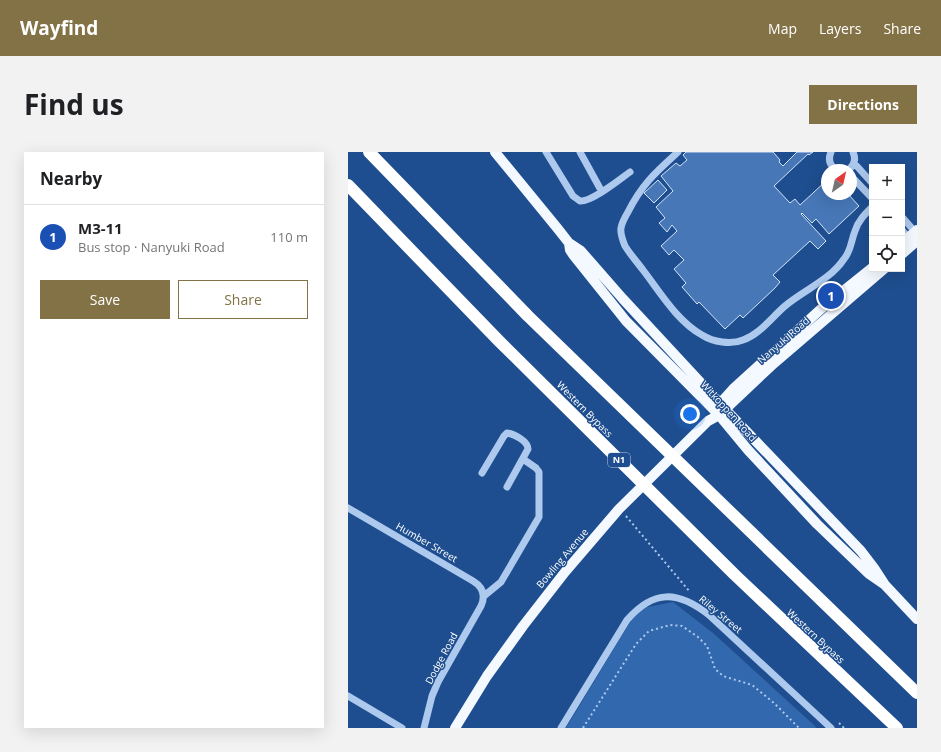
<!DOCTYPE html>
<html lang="en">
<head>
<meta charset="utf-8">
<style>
  body { margin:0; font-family:"Open Sans",sans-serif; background:#f2f2f2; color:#202124 }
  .controls { position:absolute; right:12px; top:12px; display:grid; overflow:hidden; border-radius:0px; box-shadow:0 4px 16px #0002 }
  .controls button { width:36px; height:36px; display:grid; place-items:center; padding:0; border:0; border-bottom:1px solid #e0e0e0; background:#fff; color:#202124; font:20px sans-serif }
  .compass { position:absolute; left:473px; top:12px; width:36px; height:36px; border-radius:50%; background:#fff; box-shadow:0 4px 16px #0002; rotate:34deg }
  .you { position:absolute; left:342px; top:262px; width:14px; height:14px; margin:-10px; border:3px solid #fff; border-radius:50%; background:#1a73e8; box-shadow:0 0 0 6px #1a73e833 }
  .badge { display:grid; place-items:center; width:26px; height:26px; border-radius:50%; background:#837245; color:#fff; font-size:13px; font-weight:700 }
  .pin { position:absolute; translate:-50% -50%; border:2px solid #fff; box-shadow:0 1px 4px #0006 }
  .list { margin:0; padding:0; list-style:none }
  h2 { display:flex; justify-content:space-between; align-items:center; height:52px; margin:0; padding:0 16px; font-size:17px }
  h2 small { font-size:13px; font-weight:400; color:#757577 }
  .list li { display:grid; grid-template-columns:26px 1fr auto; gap:12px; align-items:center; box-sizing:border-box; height:64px; padding:0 16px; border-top:1px solid #e0e0e0 }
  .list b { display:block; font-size:15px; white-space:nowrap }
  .list p { margin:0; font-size:13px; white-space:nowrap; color:#757577 }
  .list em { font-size:13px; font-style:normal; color:#757577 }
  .actions { display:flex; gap:8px; padding:12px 16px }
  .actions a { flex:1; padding:9px 0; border:1px solid #837245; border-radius:0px; text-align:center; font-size:14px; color:#837245 }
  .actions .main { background:#837245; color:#fff }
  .icon { flex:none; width:22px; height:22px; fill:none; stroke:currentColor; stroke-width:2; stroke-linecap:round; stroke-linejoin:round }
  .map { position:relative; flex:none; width:569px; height:576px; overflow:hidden; border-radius:0px }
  header { display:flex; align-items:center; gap:24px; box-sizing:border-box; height:56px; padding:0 20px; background:#837245; color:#fff }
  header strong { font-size:19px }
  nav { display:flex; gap:22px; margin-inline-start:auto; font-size:14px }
  .intro { display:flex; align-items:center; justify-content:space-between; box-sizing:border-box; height:96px; padding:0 24px }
  h1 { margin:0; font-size:28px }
  .button { padding:10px 18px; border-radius:0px; background:#837245; color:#fff; font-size:14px; font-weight:700 }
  main { display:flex; gap:24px; padding:0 24px }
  aside { flex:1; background:#fff; border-radius:0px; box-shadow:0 4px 16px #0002 }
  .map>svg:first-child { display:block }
</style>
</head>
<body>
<header>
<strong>Wayfind</strong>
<nav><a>Map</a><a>Layers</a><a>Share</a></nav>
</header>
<div class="intro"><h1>Find us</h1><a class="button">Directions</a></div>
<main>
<aside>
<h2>Nearby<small></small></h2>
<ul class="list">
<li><span class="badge" style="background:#1a4fb4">1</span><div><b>M3-11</b><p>Bus stop · Nanyuki Road</p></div><em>110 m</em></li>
</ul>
<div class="actions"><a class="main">Save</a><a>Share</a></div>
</aside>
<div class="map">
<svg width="569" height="576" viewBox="0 0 569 576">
  <rect width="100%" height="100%" fill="#1e4e8f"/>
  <!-- green -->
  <path fill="#3268ad" d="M325 450 365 481 467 574 468 576H218L290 457Z"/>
  <!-- building -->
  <path fill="#4777b7" stroke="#d3e4f9" d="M338 0H425L432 8 431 10 435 14 449 0H465L461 3 460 2 426 34 442 51 447 47 452 53 479 28V42H500L511 54 481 82 468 67 464 71 454 61 453 62 478 89 470 97 462 89 425 123 432 130 427 136 395 166 392 163 377 177 351 150 349 152 334 135 338 131 326 117 336 108 326 98 321 103 313 94 329 79 324 73 319 80 311 71 317 66 308 55 325 39 313 24 328 11 332 14 339 8 335 3Z
    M310 28 319 38 306 51 296 41Z"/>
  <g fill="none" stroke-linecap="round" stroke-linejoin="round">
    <!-- path -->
    <path stroke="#adc9ed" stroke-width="2" stroke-dasharray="2 3" stroke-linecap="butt" d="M278 364 342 440
      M491 571 496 576
      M235 576 288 492 301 479 322 473 334 474 350 485 359 494 367 517 375 524 404 533 426 551 451 576"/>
    <!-- minor -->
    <path stroke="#adc9ed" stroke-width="7" d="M198 0 225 44 232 49C244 50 272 27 282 20
      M232 0 254 40
      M330 0C308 20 294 32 280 60 277 65 274 70 273 76 272 82 275 89 277 94 282 102 289 110 295 118 312 140 329 169 354 183 365 190 383 193 395 188 412 182 423 166 437 154 456 138 482 128 496 107 503 99 503 89 507 79 510 69 517 62 524 55
      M483 0C480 7 481 13 488 18
      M506 11 524 31
      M500 18C507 13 508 7 505 0
      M503 24 524 46
      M554 65 569 82
      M554 78 563 89
      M134 321 156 284 159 281C166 282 180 289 180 297L159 335
      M0 356 125 429C135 435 138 443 133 454L90 530 84 544 76 576
      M136 444 153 430 191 365V320L188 316 175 307
      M0 544 54 576
      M213 576 279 468C306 437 330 439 361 463L483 576"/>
    <!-- major -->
    <path stroke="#f4f8ff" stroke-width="10" d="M147 0 210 77 221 91 222 98 226 104 278 169 371 263 400 298 469 372 521 422 537 433
      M221 91 233 99 275 147 377 257 513 399 526 416 537 433 569 467
      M554 91 569 78
      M554 102 569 89
      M367 257 385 237 473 157 524 116
      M107 576 139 524 175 474 217 420 271 357 360 269 371 263 423 214 536 117"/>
    <!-- highway -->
    <path stroke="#fff" stroke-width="12" d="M21 0 180 164 569 541
      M0 33 151 189 387 423 549 576"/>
  </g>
  <g text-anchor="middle" stroke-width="3" stroke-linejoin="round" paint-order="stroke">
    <!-- shield labels -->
    <rect fill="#1e4e8f" stroke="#bccadd" stroke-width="1" x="260" y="301" width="22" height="14" rx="3"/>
    <g font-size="9" font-weight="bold" fill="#fff">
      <text x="271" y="311">N1</text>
    </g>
    <!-- street labels -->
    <g font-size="10" fill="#fff" stroke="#1e4e8f">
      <text transform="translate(435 188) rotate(-41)" y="4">Nanyuki Road</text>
      <text transform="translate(237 257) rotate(45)" y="4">Western Bypass</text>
      <text transform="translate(381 259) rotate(48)" y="4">Witkoppen Road</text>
      <text transform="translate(79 390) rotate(30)" y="4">Humber Street</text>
      <text transform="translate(214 406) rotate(-50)" y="4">Bowling Avenue</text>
      <text transform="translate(373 462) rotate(40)" y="4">Riley Street</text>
      <text transform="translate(468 484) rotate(43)" y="4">Western Bypass</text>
      <text transform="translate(93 506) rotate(-62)" y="4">Dodge Road</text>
    </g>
  </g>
</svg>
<div class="controls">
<button>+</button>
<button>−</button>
<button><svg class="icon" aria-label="locate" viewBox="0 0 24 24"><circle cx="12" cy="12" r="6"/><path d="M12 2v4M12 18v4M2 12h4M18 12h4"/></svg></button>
</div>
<svg class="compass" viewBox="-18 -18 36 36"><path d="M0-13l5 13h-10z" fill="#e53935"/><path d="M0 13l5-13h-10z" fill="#757577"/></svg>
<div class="you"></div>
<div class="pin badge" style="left:483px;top:144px;background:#1a4fb4">1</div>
</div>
</main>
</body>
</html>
